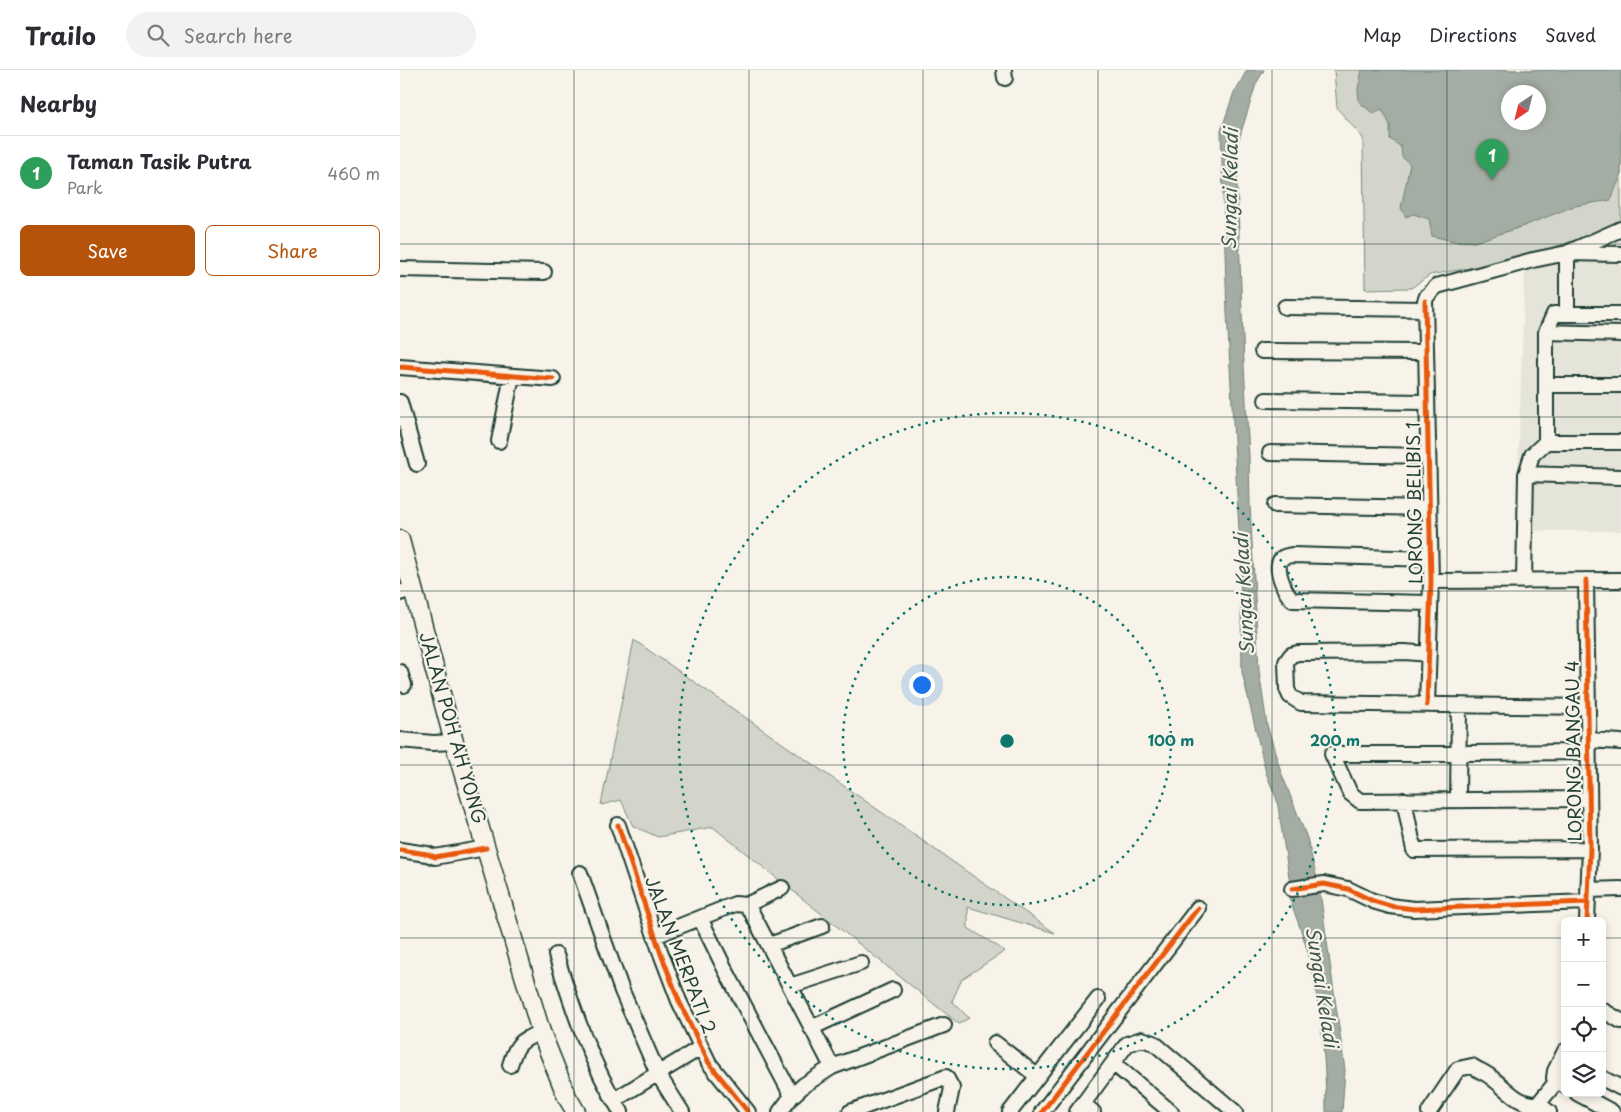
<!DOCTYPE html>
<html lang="en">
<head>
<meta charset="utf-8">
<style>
  body { margin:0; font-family:"Playpen Sans",sans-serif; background:#f2f2f3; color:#2b2b33 }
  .controls { position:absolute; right:15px; bottom:15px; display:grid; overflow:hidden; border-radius:8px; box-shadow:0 2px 8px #0003 }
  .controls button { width:45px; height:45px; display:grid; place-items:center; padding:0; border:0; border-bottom:1px solid #e1e1e2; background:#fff; color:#2b2b33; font:25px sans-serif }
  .compass { position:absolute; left:1101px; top:15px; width:45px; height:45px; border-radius:50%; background:#fff; box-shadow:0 2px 8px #0003; rotate:215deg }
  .you { position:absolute; left:521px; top:614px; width:18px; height:18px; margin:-12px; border:4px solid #fff; border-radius:50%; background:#1a73e8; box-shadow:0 0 0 8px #1a73e833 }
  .badge { display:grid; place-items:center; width:32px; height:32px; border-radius:50%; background:#b45309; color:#fff; font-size:16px; font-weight:700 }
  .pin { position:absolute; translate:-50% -41px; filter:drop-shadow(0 1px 2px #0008) }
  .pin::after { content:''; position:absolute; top:26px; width:18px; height:15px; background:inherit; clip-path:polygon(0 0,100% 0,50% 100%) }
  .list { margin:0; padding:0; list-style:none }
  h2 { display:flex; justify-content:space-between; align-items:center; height:65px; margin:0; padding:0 20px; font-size:21px }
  h2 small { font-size:16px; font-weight:400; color:#7c7c81 }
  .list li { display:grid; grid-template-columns:32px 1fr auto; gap:15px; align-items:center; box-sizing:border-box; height:75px; padding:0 20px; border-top:1px solid #e1e1e2 }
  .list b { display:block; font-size:19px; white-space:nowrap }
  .list p { margin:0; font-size:16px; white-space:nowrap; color:#7c7c81 }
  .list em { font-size:16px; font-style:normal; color:#7c7c81 }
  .actions { display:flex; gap:10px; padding:15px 20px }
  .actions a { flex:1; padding:11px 0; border:1px solid #b45309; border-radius:8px; text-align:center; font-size:18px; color:#b45309 }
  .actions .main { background:#b45309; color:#fff }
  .icon { flex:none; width:28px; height:28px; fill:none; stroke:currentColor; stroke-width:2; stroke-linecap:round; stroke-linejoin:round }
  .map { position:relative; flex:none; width:1221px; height:1042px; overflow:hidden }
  header { display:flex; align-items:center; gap:30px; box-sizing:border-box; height:70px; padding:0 25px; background:#fff; border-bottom:1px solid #e1e1e2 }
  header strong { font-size:24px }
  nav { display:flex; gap:28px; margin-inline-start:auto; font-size:18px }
  .search { width:350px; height:45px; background:#f2f2f3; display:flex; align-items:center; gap:12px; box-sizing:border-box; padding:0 18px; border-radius:28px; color:#7c7c81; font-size:19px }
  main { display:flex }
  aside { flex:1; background:#fff }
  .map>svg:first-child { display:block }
</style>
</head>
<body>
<header>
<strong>Trailo</strong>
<div class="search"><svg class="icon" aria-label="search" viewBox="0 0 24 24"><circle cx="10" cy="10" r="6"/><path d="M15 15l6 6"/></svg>Search here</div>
<nav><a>Map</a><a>Directions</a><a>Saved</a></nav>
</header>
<main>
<aside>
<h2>Nearby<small></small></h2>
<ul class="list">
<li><span class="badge" style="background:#2e9e5b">1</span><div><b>Taman Tasik Putra</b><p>Park</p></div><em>460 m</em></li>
</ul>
<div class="actions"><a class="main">Save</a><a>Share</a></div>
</aside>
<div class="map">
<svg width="1221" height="1042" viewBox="0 0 1221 1042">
  <rect width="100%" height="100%" fill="#f7f3e8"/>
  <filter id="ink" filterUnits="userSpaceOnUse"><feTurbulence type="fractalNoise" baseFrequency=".02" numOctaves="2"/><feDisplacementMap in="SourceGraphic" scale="10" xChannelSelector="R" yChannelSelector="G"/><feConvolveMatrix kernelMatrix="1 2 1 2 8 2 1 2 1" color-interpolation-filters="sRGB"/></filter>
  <g filter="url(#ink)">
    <!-- built -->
    <path fill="#e5e4d9" d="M1221 152V461H1116L1125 188 1218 154Z"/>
    <!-- green -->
    <path fill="#d3d5ca" stroke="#79897f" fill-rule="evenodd" d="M934 0H1221V152L1219 154 1125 188 1030 205 1011 218 965 219 963 68 937 38ZM1108 22H1138V52H1108Z
      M234 570 655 863 568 837V858L605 881 562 909 552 931 569 948 559 954 313 757 258 767 233 756 221 730 201 735Z"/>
    <!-- water -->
    <path fill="#a4ada3" stroke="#6f8077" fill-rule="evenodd" d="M847 0H864L856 14 838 72 837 113 844 295 849 386 850 435 859 601 867 655 881 702 907 768 917 809 890 813 877 730 866 703 842 602 840 478 827 243 821 61 833 25Z
      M962 0H1221V104L1211 130 1174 136 1124 156 1075 172 1053 171 1032 166 1029 149 1013 144 1006 147 1001 138 1010 94 1002 87 1001 77 990 69V55L982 39 974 44 959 32 958 19ZM1108 22H1138V52H1108Z
      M920 822 945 1000 942 1042H926C926 991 921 941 910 891 905 869 896 847 888 825Z"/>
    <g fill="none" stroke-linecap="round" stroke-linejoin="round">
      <defs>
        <path id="minor" d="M604 0 605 8
          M0 199 144 202
          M885 237 1025 239
          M1167 244V183L1221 184
          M1146 262 1221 264
          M862 281 1025 282
          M0 297 153 309
          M1146 315H1221
          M866 330 1027 332
          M0 332 17 394
          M99 371 112 306
          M1146 372H1221
          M870 383 1028 386
          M1126 404 1221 407
          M875 435 1029 438
          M1186 510 1190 779 1187 851
          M1031 511 1221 510
          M1124 511 1126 404 1132 385 1146 372V262L1154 244H1221
          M0 523 14 518
          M1030 533 893 530C885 524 874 498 881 489 883 486 888 486 892 485L1030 489
          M1029 584 1005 582 898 583 891 585 886 592 887 619 890 626 901 633 1187 637
          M0 602 4 615
          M1027 635 1031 511 1025 231 1027 226 1037 216 1133 190 1167 183 1221 159
          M0 670 33 673 54 672
          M1188 670 1221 672
          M1188 682 932 684 950 723 960 731 1189 729
          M1004 730 1014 780 1190 779
          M1058 730 1059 635
          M218 755 260 881 279 931 309 993 348 1042
          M0 780 27 784 35 787 86 778
          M180 803 222 921 258 1004 282 1042
          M892 819 924 814 948 819 973 831 990 836 1014 839 1187 832
          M1188 820 1221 819
          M346 835 352 843 432 997
          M300 848 325 899 392 1026
          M255 866 335 834 346 835 382 818
          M369 875 422 856
          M156 885C173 939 191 994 221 1042
          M390 916 461 893
          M1202 940 1221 951
          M411 958 493 920
          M595 973 637 1006
          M1165 981 1155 1001 1154 1008 1165 1016
          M713 993 771 1042
          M110 995C116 974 121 970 141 962
          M1202 1008 1221 1018
          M1177 1023 1212 1042
          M214 1030 300 978
          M683 1034 727 974 742 969 754 973 835 1042
          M1138 1034 1157 1011
          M380 1042 392 1026 404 1015 432 997 544 955
          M450 1042 546 1007 552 1018 547 1042
          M610 1042 698 929
          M642 1042 798 838
          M677 1042 683 1034 693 1042
          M1029 1042 1058 999 1072 996C1078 1000 1086 1003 1092 1008 1107 1019 1119 1036 1138 1034L1149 1042"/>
        <path id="major" d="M0 470 54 672 141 962 167 1027 176 1042"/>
      </defs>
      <!-- minor casing -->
      <use href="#minor" stroke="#1f3d34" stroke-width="18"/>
      <!-- major casing -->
      <use href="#major" stroke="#1f3d34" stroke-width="21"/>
      <!-- minor -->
      <use href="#minor" stroke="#f7f3e8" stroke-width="14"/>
      <!-- major -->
      <use href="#major" stroke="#f7f3e8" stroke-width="18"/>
      <defs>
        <path id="cycleway" d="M1025 231 1031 511 1027 635
          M0 297 153 309
          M1186 510 1190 779 1187 851
          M218 755 260 881 279 931 309 993 348 1042
          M0 780 27 784 35 787 86 778
          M892 819 924 814 948 819 973 831 990 836 1014 839 1187 832
          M642 1042 798 838"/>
      </defs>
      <!-- cycleway casing -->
      <use href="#cycleway" stroke="#f7f3e8" stroke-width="8"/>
      <!-- cycleway -->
      <use href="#cycleway" stroke="#e8590c" stroke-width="5"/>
    </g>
  </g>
  <!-- grid -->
  <path fill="none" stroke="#1f3d34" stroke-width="1" stroke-opacity="0.55" d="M174 0V1042M349 0V1042M523 0V1042M698 0V1042M872 0V1042M1047 0V1042M0 174H1221M0 347H1221M0 521H1221M0 695H1221M0 868H1165M1202 868H1221"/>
  <!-- distance rings -->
  <g fill="none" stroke="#0f766e" stroke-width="2.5" stroke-dasharray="2.5 5">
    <circle cx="607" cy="671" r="164"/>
    <circle cx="607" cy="671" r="328"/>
  </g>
  <g text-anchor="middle" stroke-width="4.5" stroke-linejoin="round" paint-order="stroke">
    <!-- street labels -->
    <g font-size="18" fill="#1f3d34" stroke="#f7f3e8">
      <text transform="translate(1015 433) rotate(-91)" y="6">LORONG BELIBIS 1</text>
      <text transform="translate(52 658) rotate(74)" y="6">JALAN POH AH YONG</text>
      <text transform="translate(1174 681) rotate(-91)" y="6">LORONG BANGAU 4</text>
      <text transform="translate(280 885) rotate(69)" y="6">JALAN MERPATI 2</text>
    </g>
    <!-- water labels -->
    <g font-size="19" font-style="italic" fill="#405950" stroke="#f7f3e8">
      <text transform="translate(830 119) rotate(-89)" y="7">Sungai Keladi</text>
      <text transform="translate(844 524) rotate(-93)" y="7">Sungai Keladi</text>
      <text transform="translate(922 917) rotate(81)" y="7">Sungai Keladi</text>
    </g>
  </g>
  <circle cx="607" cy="671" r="8" fill="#0f766e" stroke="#f7f3e8" stroke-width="2.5"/>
  <g font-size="15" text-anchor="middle" font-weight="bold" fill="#0f766e" stroke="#f7f3e8" stroke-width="4.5" stroke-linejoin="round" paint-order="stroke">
    <text x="771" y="676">100 m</text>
    <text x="935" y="676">200 m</text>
  </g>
</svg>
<div class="controls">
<button>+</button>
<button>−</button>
<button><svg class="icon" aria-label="locate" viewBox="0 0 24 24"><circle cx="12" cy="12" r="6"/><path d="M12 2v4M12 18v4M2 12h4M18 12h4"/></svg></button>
<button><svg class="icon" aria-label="layers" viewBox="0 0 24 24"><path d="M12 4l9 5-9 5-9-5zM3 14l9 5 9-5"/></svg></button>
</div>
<svg class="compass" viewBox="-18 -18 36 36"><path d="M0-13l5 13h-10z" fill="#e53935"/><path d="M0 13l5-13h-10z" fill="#7c7c81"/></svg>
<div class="you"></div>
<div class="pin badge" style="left:1092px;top:110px;background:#2e9e5b">1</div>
</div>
</main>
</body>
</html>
